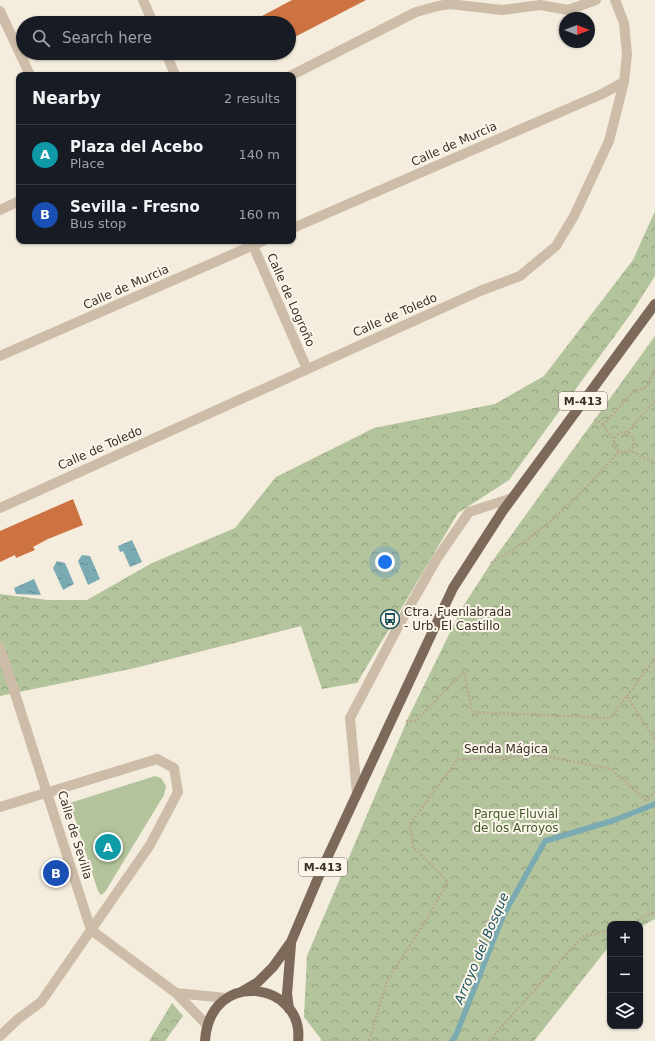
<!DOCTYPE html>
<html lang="en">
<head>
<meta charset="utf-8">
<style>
  body { margin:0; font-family:"DejaVu Sans",sans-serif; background:#20242c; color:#f1f3f6 }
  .controls { position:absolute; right:12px; bottom:12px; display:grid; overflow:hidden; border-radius:8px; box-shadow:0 1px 3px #0004 }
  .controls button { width:36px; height:36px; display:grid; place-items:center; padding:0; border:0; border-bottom:1px solid #363941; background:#171b24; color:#f1f3f6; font:20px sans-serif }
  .compass { position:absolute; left:559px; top:12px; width:36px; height:36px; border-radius:50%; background:#171b24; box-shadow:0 1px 3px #0004; rotate:90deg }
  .you { position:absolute; left:385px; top:562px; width:14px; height:14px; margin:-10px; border:3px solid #fff; border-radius:50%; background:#1a73e8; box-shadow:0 0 0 6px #1a73e833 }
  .badge { display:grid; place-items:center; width:26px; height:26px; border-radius:50%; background:#db2777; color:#fff; font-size:13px; font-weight:700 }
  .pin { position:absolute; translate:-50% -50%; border:2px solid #fff; box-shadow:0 1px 4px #0006 }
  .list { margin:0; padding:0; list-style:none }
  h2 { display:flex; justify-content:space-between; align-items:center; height:52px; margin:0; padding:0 16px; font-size:17px }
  h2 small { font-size:13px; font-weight:400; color:#9ea1a6 }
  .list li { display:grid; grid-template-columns:26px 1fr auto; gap:12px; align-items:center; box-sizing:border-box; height:60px; padding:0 16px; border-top:1px solid #363941 }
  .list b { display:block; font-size:15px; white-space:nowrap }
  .list p { margin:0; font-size:13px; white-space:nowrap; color:#9ea1a6 }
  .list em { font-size:13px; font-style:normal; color:#9ea1a6 }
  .icon { flex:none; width:22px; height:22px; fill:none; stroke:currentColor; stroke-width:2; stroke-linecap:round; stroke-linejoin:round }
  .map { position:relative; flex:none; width:655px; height:1041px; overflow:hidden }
  .search { position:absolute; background:#171b24; box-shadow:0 1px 3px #0004; left:16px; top:16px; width:280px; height:44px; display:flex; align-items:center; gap:10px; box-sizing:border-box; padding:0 14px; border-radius:22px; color:#9ea1a6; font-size:15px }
  .panel { position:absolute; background:#171b24; box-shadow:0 1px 3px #0004; left:16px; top:72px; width:280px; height:172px; border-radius:8px }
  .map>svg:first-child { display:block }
</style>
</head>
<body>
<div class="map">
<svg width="655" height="1041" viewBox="0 0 655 1041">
  <defs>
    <pattern id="forest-crowns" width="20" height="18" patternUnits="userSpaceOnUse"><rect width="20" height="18" fill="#b3c49c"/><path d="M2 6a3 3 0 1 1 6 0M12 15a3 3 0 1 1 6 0" fill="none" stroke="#93a07f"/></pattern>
    <pattern id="water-ripples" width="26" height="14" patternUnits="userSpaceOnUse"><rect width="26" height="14" fill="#7aabb3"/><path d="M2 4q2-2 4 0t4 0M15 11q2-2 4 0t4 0" fill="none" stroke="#658c92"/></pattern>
  </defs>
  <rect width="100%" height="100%" fill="#f4ecdd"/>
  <!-- forest -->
  <path fill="url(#forest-crowns)" d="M655 211V276L630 315 509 480 458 513 357 683 322 689 301 626 135 668 0 696V594L47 600H87L152 563 235 528 276 477 374 428 495 404 544 376 633 260Z
    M655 336V919L640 927V924H610V945L534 1041H321V1039L304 1017 307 956 409 716 462 608 491 563Z
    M172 1003 183 1016 165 1041H149Z"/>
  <!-- garden -->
  <path fill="#b3c49c" d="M155 776 161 778 166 786 164 795 105 892 101 895 98 891 70 803Z"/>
  <!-- water -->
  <path fill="url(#water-ripples)" d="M132 540 142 562 130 567 123 551 120 552 118 546Z
    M82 555 90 556 100 579 88 585 78 561Z
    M57 561 65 563 74 584 63 590 53 568Z
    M34 579 41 595 16 594 14 588Z"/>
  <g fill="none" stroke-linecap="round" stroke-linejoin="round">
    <!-- stream -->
    <path stroke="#7aabb3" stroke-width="5.5" d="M452 1041 456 1035 503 916 545 841 615 820 655 804"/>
  </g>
  <!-- building -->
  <path fill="#cd7342" d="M292 0H366L289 40V23H249Z
    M73 499 83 525 48 539 33 547 35 550 16 558 15 555 0 562V531Z"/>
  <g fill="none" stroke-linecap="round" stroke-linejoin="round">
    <!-- path -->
    <path stroke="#b9a792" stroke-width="2.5" stroke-dasharray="2 2" stroke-linecap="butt" d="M595 419 603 425 613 439
      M603 425 633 392 647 387 655 369
      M614 442a10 10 0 1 1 20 0a10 10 0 1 1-20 0Z
      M627 432 655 401
      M629 450 655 463
      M491 563C541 534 582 495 619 451
      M627 696 655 658
      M406 721H416L464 671 472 712 610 718 627 696 655 740
      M630 924 655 911
      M369 1041 387 981 425 922 448 882 413 847 410 824 458 759 545 756 611 769 646 800 655 792
      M489 1041 582 937 610 930"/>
    <!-- minor -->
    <path stroke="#cdbda8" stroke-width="10" d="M143 0 153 23
      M0 11 30 75
      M166 53 175 75
      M292 75 416 12 438 6 450 4 502 10 540 5 568 10 596 0
      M0 210 19 201
      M293 228 602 94 624 82
      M251 241 307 369
      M0 356 263 241
      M0 508 480 291 520 276 556 246 574 216 609 141 624 82 627 54 624 23 615 0
      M0 647 91 930 176 993 207 1025
      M357 794 350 718 399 625 436 560 469 512 512 498
      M0 807 157 759 174 768 178 792 150 845 41 1002 18 1019 0 1036
      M176 993 226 998"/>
    <!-- major -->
    <path stroke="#7d6959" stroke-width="10" d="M241 992 258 982 273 967 291 942 321 871 453 588 502 512 655 304
      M289 1009 287 994 291 944
      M205 1041C210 966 305 983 298 1041"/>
  </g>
  <!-- icons -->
  <defs>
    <symbol id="bus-ring" viewBox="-11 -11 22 22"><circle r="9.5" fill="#fbf5ea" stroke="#1b535e" stroke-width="1.5"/><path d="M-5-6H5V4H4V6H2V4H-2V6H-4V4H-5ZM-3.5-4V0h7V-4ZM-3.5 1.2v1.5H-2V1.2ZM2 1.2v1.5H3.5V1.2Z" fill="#1b535e"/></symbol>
  </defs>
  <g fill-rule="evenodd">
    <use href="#bus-ring" x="379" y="608" width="22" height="22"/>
  </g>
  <g text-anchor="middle" stroke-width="4" stroke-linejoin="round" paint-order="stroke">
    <!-- shield labels -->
    <g fill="#fbf5ea" stroke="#746b63" stroke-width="1">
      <rect x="559" y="392" width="48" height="18" rx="3"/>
      <rect x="299" y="858" width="48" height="18" rx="3"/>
    </g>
    <g font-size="11" font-weight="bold" fill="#3a3029">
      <text x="583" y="405">M-413</text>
      <text x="323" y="871">M-413</text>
    </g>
    <!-- street labels -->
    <g font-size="12" fill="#3a3029" stroke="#fbf5ea">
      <text transform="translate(454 144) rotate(-24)" y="4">Calle de Murcia</text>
      <text transform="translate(126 287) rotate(-24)" y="4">Calle de Murcia</text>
      <text transform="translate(291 300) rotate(66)" y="4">Calle de Logroño</text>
      <text transform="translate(395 315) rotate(-24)" y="4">Calle de Toledo</text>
      <text transform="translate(100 448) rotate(-24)" y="4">Calle de Toledo</text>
      <text x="506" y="753">Senda Mágica</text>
      <text transform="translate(75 835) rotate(73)" y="4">Calle de Sevilla</text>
    </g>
    <!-- poi labels -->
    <g font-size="12" fill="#3a3029" stroke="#fbf5ea" text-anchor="start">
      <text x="404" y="616">Ctra. Fuenlabrada<tspan x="404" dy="14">- Urb. El Castillo</tspan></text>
    </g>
    <!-- park labels -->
    <g font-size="12" fill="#445a2b" stroke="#fbf5ea">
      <text x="516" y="818">Parque Fluvial<tspan x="516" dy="14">de los Arroyos</tspan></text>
    </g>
    <!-- water labels -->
    <g font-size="13" font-style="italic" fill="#1b535e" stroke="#fbf5ea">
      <text transform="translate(481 948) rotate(-67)" y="5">Arroyo del Bosque</text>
    </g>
  </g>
</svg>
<div class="controls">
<button>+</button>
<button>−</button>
<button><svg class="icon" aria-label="layers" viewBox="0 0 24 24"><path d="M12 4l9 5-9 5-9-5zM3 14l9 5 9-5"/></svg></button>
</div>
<svg class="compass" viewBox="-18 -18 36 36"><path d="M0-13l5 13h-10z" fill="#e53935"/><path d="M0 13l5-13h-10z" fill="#9ea1a6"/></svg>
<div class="you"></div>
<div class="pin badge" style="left:108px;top:847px;background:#0f9aa8">A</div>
<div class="pin badge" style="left:56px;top:873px;background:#1a4fb4">B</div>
<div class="search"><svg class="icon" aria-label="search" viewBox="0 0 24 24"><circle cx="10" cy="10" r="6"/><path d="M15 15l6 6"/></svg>Search here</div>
<section class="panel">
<h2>Nearby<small>2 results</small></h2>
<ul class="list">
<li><span class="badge" style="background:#0f9aa8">A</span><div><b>Plaza del Acebo</b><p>Place</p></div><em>140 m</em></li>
<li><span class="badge" style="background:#1a4fb4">B</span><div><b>Sevilla - Fresno</b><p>Bus stop</p></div><em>160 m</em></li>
</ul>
</section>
</div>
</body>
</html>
